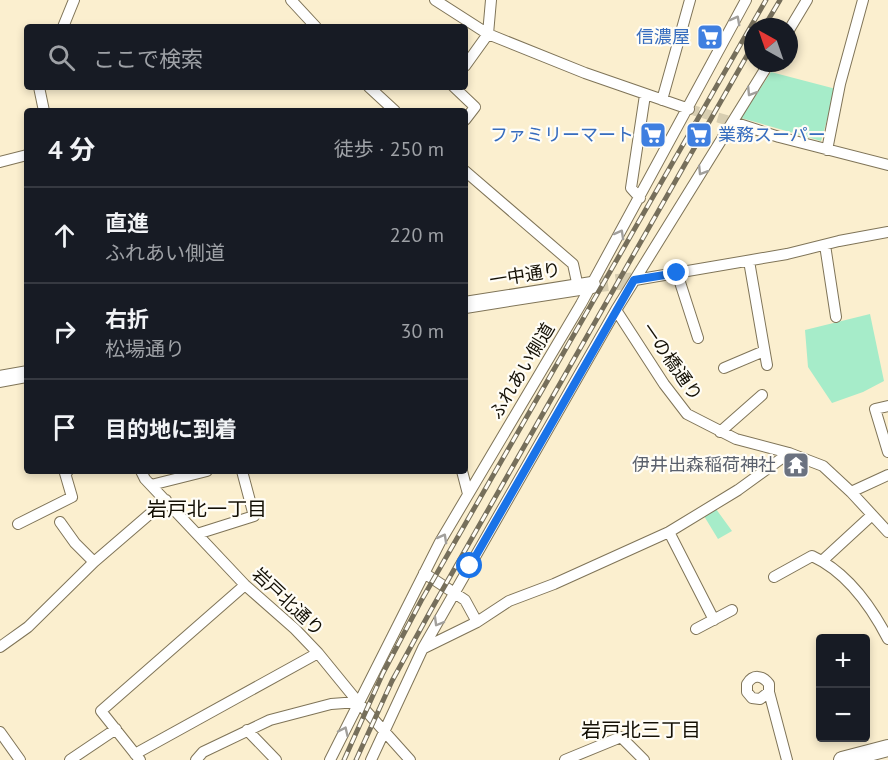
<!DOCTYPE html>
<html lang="ja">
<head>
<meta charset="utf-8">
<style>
  body { margin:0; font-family:"PT Sans","Noto Sans JP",sans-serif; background:#242831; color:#f1f3f6 }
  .controls { position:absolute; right:18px; bottom:18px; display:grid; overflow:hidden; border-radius:6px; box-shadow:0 3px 9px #0003 }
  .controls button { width:54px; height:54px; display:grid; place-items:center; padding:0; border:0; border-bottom:2px solid #363941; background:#171b24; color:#f1f3f6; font:30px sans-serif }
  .compass { position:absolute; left:744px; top:18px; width:54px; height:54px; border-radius:50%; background:#171b24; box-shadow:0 3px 9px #0003; rotate:320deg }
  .stop { position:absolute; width:18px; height:18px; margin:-14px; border:4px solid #1a73e8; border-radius:50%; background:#fff }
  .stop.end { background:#1a73e8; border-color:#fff; box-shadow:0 2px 6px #0008 }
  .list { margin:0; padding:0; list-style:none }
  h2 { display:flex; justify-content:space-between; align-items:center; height:78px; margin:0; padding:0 24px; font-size:26px }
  h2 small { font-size:20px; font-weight:400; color:#9ea1a6 }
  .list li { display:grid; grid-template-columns:39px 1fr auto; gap:18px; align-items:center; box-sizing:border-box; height:96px; padding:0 24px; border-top:2px solid #363941 }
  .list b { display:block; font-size:22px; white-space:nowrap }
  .list p { margin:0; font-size:20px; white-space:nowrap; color:#9ea1a6 }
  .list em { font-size:20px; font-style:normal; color:#9ea1a6 }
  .icon { flex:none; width:33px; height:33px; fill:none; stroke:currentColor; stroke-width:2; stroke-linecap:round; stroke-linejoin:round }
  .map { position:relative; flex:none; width:888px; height:760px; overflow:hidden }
  .search { position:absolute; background:#171b24; box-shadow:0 3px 9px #0003; left:24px; top:24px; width:444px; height:66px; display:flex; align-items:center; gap:15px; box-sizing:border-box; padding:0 21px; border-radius:6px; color:#9ea1a6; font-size:22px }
  .panel { position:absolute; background:#171b24; box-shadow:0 3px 9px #0003; left:24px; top:108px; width:444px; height:366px; border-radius:6px }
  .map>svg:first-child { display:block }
</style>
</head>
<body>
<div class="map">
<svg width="888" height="760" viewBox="0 0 888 760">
  <rect width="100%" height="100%" fill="#fbefcf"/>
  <!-- green -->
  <path fill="#a6ecc9" d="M771 72 836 89 821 141 741 118Z
    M870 314 884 381 863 392 832 403 808 367 805 330Z
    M716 509 732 531 718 539 704 516Z"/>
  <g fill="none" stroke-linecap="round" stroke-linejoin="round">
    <!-- street-tunnel -->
    <path stroke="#d8ceb1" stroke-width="10" stroke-dasharray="10 5" stroke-linecap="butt" d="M689 109 733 122"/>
    <!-- secondary-tunnel -->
    <path stroke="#d8ceb1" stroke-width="16" stroke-dasharray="16 8" stroke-linecap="butt" d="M592 285 635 280"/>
    <defs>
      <path id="street" d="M291 0 316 27
        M435 0 488 34 585 73 689 109
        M63 27 74 0
        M789 30 807 0
        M465 66 488 34 491 0
        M39 87 44 111
        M369 87 395 111
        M454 87 475 107 465 120
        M662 100 690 0
        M733 122 779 137 888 165
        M827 150 840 84 863 0
        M0 162 27 155
        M465 171 573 264 578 287
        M640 198 631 188 645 95
        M825 245 836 317
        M749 261 767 365
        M677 273 698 338
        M635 280 787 254 839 241 888 232
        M616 310 664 384 687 414 736 439 789 453 823 466 851 492 888 532
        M724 368 764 351
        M888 406 875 409 888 452
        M720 432 762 395
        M141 471 145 479 245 585 295 629 318 653 358 702 410 760
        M462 471 468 494
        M151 485 207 471
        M851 492 888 475
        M60 522 75 543 94 562
        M18 524 72 497 65 473 68 471
        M669 532 714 620
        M197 534 254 516 242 471
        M822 561 872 515
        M424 573 465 600 477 622
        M774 577 812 556C847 572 871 606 888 639
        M696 629 732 610
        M0 647 28 627 94 562 166 500
        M424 648 477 622 509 601 554 584 669 532 738 490 789 453
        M769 692 760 699 752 698 747 692V684C753 674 762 675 769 684V692L787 760
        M247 730 276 760
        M0 732 20 760
        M135 754 318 653
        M70 760 116 729
        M140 760 101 711 245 585
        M196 760 203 752 270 720 331 704 358 702
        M330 760 440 542 581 304 746 0
        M371 760 423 648 616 310 769 63
        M565 760 621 737 644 760"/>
      <path id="secondary" d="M465 305 592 285
        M0 379 27 374
        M842 760 888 748"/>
    </defs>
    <!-- street casing -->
    <use href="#street" stroke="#7f7458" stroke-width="12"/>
    <!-- secondary casing -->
    <use href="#secondary" stroke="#7f7458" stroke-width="18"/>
    <!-- street -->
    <use href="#street" stroke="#fff" stroke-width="10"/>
    <!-- secondary -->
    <use href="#secondary" stroke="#fff" stroke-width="16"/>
    <defs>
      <path id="rail" d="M764 27 780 0
        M344 760 383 673 421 601 766 0
        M356 760 392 681 431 610 753 45"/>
    </defs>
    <!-- rail casing -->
    <use href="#rail" stroke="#766f5b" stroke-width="5"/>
    <!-- rail -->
    <use href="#rail" stroke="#fffdf6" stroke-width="3" stroke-dasharray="9" stroke-linecap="butt"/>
  </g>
  <!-- one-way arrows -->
  <defs><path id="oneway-chevron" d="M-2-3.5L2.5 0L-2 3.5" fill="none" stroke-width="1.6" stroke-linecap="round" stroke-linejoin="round" transform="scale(1.5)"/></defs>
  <g stroke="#a19f9b">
    <use href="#oneway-chevron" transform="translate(736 20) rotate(-62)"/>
    <use href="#oneway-chevron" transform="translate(751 92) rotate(122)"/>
    <use href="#oneway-chevron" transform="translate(702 171) rotate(122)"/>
    <use href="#oneway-chevron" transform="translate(620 234) rotate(-61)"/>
    <use href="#oneway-chevron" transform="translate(443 538) rotate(-61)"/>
    <use href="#oneway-chevron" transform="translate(438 622) rotate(120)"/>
    <use href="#oneway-chevron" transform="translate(344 731) rotate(-65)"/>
  </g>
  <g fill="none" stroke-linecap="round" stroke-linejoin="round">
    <!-- route -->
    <path stroke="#1a73e8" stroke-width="8" d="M470 566 634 280 677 273"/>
  </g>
  <!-- icons -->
  <defs>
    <symbol id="supermarket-square" viewBox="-11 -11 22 22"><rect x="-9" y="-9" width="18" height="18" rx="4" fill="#3f7fe0" stroke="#fffdf6"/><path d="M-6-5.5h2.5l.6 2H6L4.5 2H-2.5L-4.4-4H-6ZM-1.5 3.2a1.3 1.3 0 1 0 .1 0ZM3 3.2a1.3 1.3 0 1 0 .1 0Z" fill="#fff"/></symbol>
    <symbol id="temple-square" viewBox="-11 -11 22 22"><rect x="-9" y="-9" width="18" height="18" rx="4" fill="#6b7280" stroke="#fffdf6"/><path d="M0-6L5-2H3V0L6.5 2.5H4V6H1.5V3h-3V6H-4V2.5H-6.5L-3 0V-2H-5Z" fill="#fff"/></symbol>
  </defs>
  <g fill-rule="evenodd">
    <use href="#supermarket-square" x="695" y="22" width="30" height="30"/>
    <use href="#supermarket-square" x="638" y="120" width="30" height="30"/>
    <use href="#supermarket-square" x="684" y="120" width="30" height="30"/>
    <use href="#temple-square" x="781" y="450" width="30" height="30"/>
  </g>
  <g text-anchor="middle" stroke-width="4.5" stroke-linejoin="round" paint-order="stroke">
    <!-- shop labels -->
    <g font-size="18" fill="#366cbe" stroke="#fffdf6" text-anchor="end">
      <text x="690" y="43">信濃屋</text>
      <text x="634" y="141">ファミリーマート</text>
      <text x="718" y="141" text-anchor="start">業務スーパー</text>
    </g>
    <!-- street labels -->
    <g font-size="18" fill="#141005" stroke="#fffdf6">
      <text transform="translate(525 275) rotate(-9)" y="6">一中通り</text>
      <text transform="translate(672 362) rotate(55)" y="6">一の橋通り</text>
      <text transform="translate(522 371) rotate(-59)" y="6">ふれあい側道</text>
      <text transform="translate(288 602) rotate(43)" y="6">岩戸北通り</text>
    </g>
    <!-- worship labels -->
    <g font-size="18" fill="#5b616d" stroke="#fffdf6" text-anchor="end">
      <text x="776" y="471">伊井出森稲荷神社</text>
    </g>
    <!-- neighbourhood labels -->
    <g font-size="20" fill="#141005" stroke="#fffdf6">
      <text x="207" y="516">岩戸北一丁目</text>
      <text x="641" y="737">岩戸北三丁目</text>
    </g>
  </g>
</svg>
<div class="controls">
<button>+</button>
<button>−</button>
</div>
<svg class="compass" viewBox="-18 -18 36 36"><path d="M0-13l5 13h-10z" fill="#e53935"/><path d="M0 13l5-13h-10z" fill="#9ea1a6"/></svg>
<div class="stop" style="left:470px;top:566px"></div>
<div class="stop end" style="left:677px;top:273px"></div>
<div class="search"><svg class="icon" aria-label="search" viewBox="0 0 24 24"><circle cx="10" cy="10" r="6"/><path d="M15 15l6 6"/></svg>ここで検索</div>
<section class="panel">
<h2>4 分<small>徒歩 · 250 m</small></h2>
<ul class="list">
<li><svg class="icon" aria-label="ahead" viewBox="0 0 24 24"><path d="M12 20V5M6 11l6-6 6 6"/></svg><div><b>直進</b><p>ふれあい側道</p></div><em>220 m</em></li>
<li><svg class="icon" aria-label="right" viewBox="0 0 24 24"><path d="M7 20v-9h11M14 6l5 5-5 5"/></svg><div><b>右折</b><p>松場通り</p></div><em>30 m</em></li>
<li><svg class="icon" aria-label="arrive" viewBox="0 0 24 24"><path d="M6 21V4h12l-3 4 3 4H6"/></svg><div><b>目的地に到着</b></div></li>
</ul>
</section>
</div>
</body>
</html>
